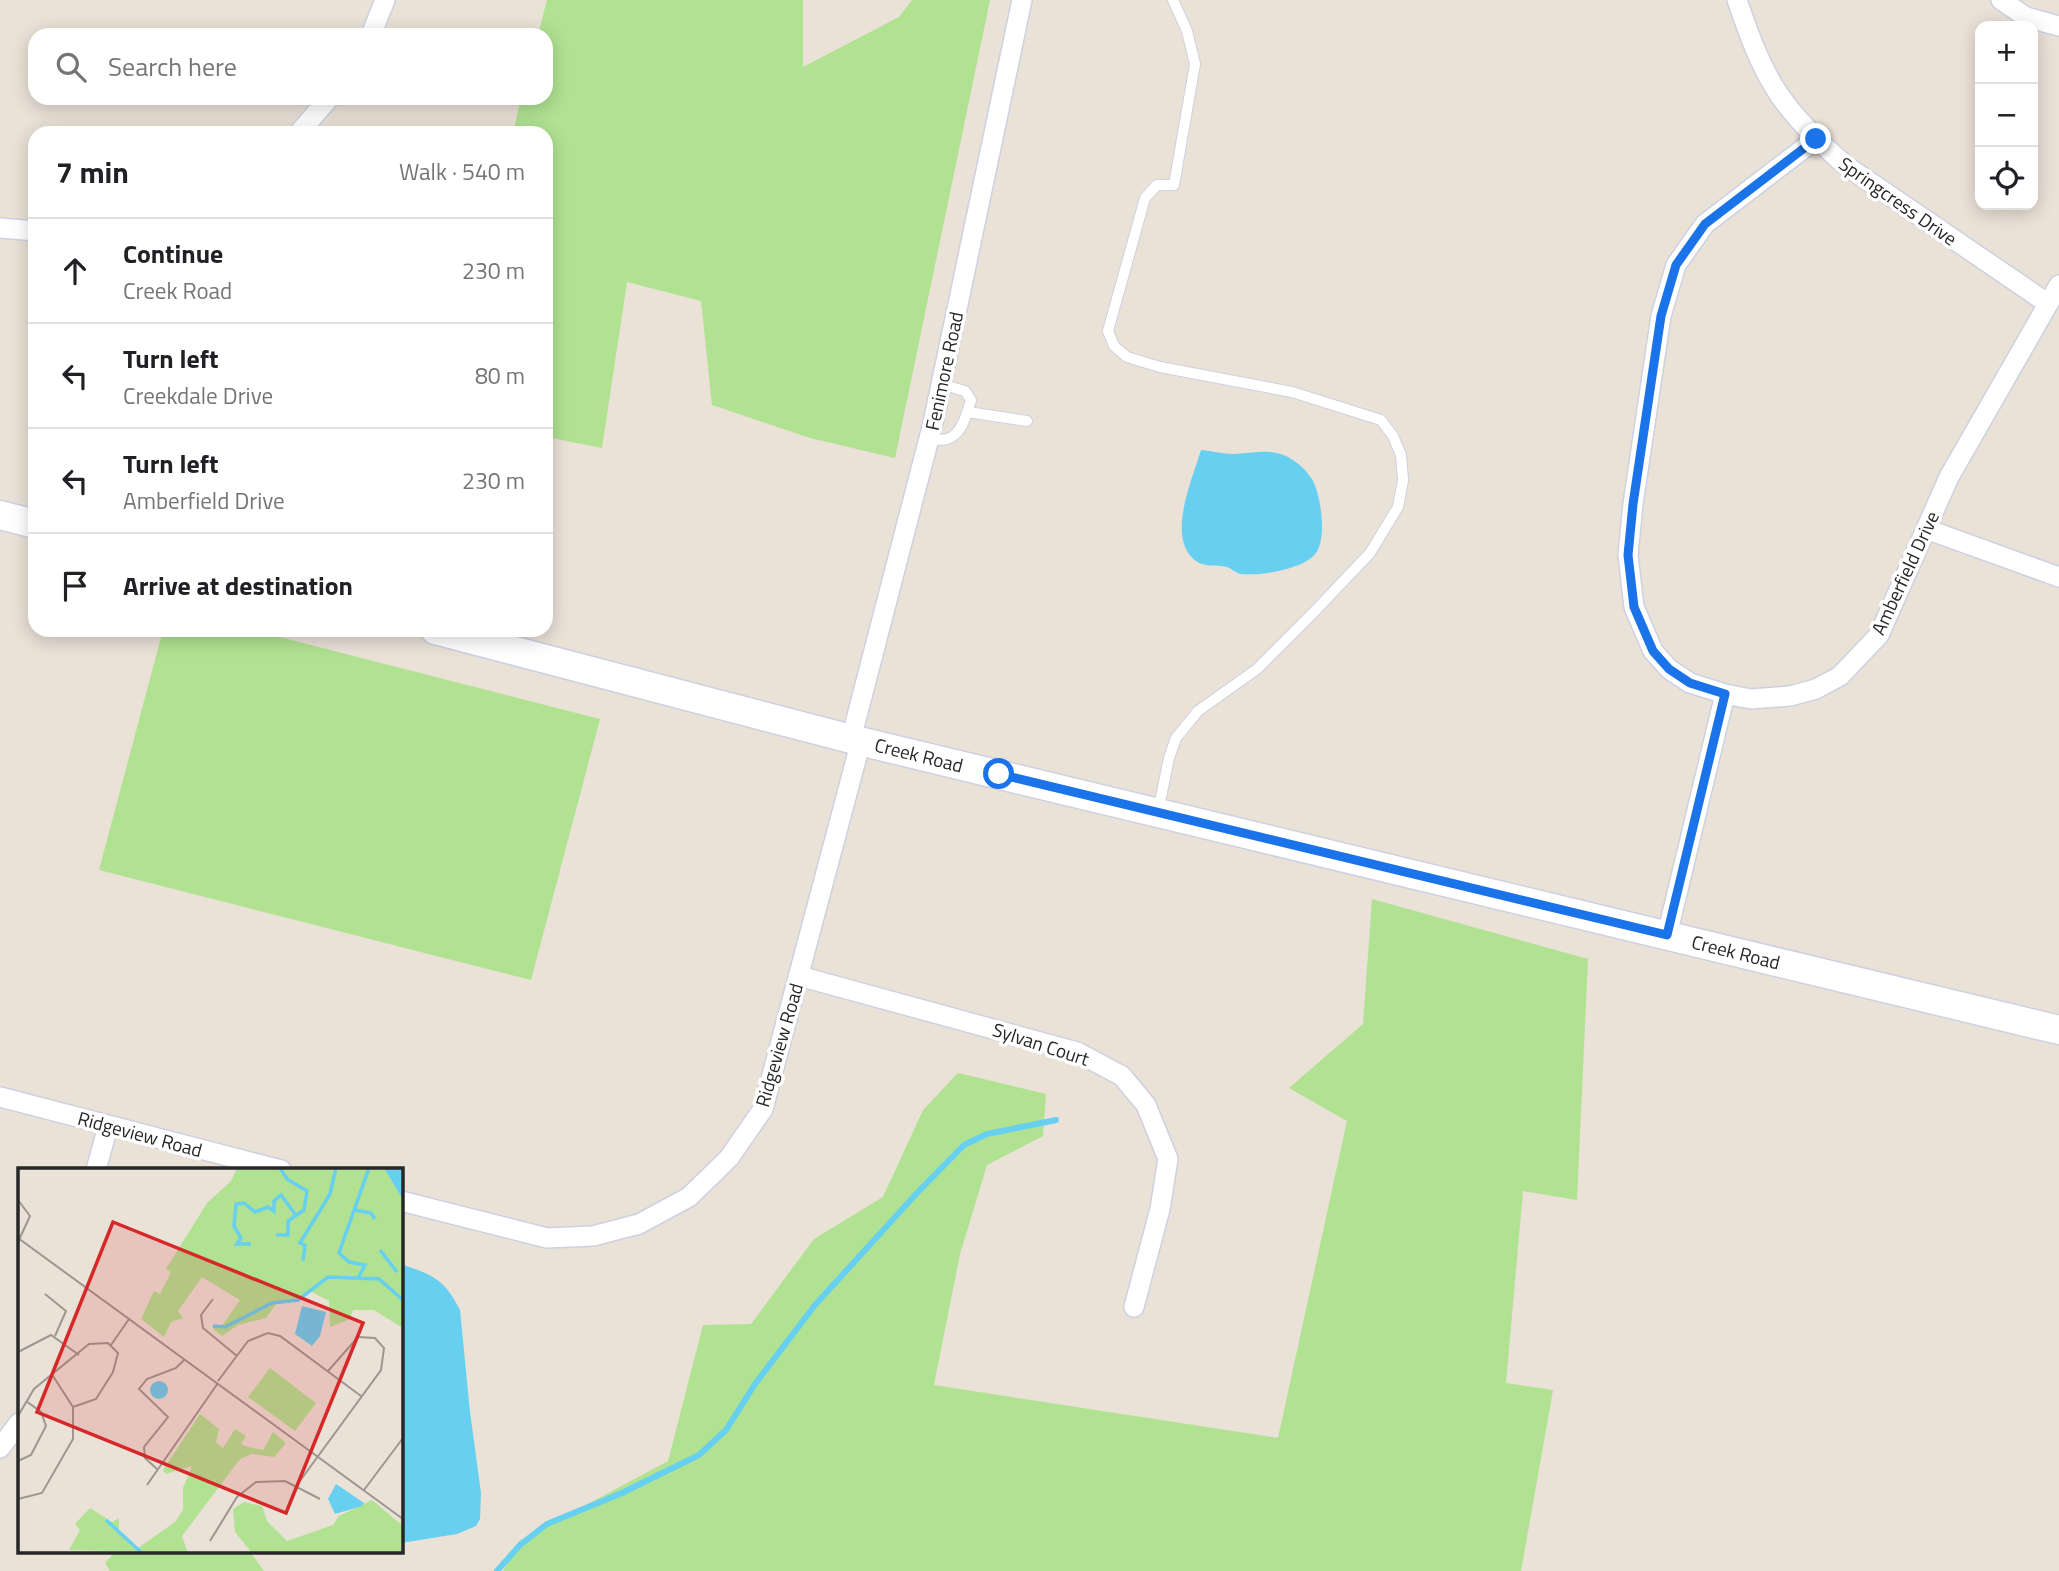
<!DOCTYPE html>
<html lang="en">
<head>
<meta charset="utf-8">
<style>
  body { margin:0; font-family:"Titillium Web",sans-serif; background:#f6f6f6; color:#202124 }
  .controls { position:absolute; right:21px; top:21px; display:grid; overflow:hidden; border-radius:14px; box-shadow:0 4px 18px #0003 }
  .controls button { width:63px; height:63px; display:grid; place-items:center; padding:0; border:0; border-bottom:2px solid #e0e0e0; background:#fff; color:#202124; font:35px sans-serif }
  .stop { position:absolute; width:21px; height:21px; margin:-16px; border:5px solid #1a73e8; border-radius:50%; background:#fff }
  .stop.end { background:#1a73e8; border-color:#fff; box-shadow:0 2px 7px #0008 }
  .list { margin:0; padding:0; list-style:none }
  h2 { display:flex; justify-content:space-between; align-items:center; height:91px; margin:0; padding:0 28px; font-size:30px }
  h2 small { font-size:23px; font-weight:400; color:#757577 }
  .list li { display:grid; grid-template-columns:46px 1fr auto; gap:21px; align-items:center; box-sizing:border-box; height:105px; padding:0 28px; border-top:2px solid #e0e0e0 }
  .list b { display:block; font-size:26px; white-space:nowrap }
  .list p { margin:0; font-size:23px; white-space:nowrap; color:#757577 }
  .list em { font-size:23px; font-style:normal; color:#757577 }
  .icon { flex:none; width:38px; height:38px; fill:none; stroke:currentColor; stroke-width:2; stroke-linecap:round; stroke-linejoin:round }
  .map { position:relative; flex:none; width:2059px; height:1571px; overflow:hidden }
  .search { position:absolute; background:#fff; box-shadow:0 4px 18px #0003; left:28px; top:28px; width:525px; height:77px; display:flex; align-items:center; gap:18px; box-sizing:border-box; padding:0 24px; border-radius:21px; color:#757577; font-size:26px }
  .panel { position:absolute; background:#fff; box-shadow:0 4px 18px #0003; left:28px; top:126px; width:525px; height:511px; border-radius:21px }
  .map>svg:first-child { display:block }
</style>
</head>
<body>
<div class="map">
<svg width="2059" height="1571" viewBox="0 0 2059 1571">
  <rect width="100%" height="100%" fill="#eae1d7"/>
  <!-- green -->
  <path fill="#b0e292" d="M547 0H803V67L899 17 912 0H990L895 458 810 438 712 405 701 301 627 282 602 448 546 437V133H513L521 98H546V35H538Z
    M163 630H252L600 719 531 980 99 870Z
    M1372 899 1588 959 1577 1200 1523 1191 1506 1383 1553 1390 1521 1571H503L519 1541 668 1461 703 1325 751 1324 814 1239 883 1197 923 1110 958 1073 1046 1094 1043 1136 987 1165 960 1254 934 1385 1278 1438 1347 1121 1289 1088 1363 1024Z
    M115 1552H250L264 1571H110L105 1563Z"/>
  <!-- water -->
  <path fill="#67cff0" d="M1201 450C1212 451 1223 454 1233 454 1252 454 1267 448 1286 456 1296 461 1307 470 1313 481 1321 497 1327 538 1316 553 1305 569 1260 576 1241 574 1236 573 1232 569 1227 567 1217 564 1206 568 1196 561 1165 538 1193 478 1201 450Z
    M401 1264C432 1275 444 1278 460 1310L470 1412 481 1493 480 1519 476 1526 457 1534 401 1543Z"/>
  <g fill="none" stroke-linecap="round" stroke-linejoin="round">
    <!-- stream -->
    <path stroke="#67cff0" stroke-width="6" d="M497 1571 520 1545 547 1524 622 1493 699 1455 726 1430 755 1384 815 1305 917 1193 964 1145 987 1134 1056 1120"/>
    <defs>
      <path id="service" d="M968 412 1027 421
        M929 439C934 439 942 441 947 439 962 435 967 413 971 400L965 391 941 384
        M1158 812 1169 758 1176 738 1198 711 1257 669 1313 613 1370 553 1398 507 1403 480 1401 455 1393 436 1381 420 1292 392 1160 367 1127 357 1114 346 1108 331 1145 198 1157 185H1174L1195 64 1187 31 1173 0"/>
      <path id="minor" d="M1737 0C1747 29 1757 58 1773 85 1790 114 1820 143 1845 165L2047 303
        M2001 0 2026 17 2059 26
        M371 35 385 0
        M299 133 329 98
        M1816 139 1705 224 1676 265 1661 316 1633 504 1628 555 1634 607 1653 651 1669 669 1690 683 1725 694 1751 699 1790 696 1816 689 1840 676 1879 635 1949 477 2059 285
        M0 228 35 231
        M1926 529 2059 577
        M851 739 933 423 1022 0
        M1667 935 1725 694
        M799 976 1077 1052 1122 1076 1146 1105 1168 1159 1160 1209 1134 1307
        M0 1097 281 1170
        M96 1170 108 1126
        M401 1201 547 1238 593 1236 639 1224 689 1197 729 1158 763 1109 861 741
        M0 1448 19 1423"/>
      <path id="secondary" d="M0 515 35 524
        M435 630 851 739 2059 1030"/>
    </defs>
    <!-- service casing -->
    <use href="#service" stroke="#cdd1e1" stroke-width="12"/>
    <!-- minor casing -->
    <use href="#minor" stroke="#cdd1e1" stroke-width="22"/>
    <!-- secondary casing -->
    <use href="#secondary" stroke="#cdd1e1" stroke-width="31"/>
    <!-- service -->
    <use href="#service" stroke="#fff" stroke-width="10"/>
    <!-- minor -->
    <use href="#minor" stroke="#fff" stroke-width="19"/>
    <!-- secondary -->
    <use href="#secondary" stroke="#fff" stroke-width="28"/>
  </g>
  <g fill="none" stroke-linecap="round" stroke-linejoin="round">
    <!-- route -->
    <path stroke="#1a73e8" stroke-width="9" d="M999 774 1667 935 1725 694 1690 683 1669 669 1653 651 1634 607 1628 555 1633 504 1661 316 1676 265 1705 224 1816 139"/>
  </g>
  <g text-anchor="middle" stroke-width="7" stroke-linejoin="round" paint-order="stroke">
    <!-- street labels -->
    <g font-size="19" fill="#272727" stroke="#fff">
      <text transform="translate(1898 201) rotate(35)" y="7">Springcress Drive</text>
      <text transform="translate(944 371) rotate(-78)" y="7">Fenimore Road</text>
      <text transform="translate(1905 573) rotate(-65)" y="7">Amberfield Drive</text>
      <text transform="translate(919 755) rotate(14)" y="7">Creek Road</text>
      <text transform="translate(1736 952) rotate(14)" y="7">Creek Road</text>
      <text transform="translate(1041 1044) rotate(18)" y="7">Sylvan Court</text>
      <text transform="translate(779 1045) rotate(-74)" y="7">Ridgeview Road</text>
      <text transform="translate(140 1134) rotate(15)" y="7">Ridgeview Road</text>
    </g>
  </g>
  <!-- overview -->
  <g transform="translate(18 1168)">
    <rect width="385" height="385" fill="#eae1d7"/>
    <path d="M219 0H366L385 32V160L356 142H335L332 151 312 159 311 133 292 123 280 133 259 135 248 150 220 157 204 168 195 161 205 156 222 132 184 109 160 143 165 150 153 154 146 169 123 151 136 123 142 126 153 104 148 101 189 35 213 13ZM252 200 298 235 277 263 230 229ZM182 246 201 261 198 274 205 280 217 261 228 268 223 276 230 279 245 282 255 264 268 275 256 289 234 286 222 291 164 368 170 385 51 382 62 362 57 356 72 340 94 354 101 350V365L120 380 157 354 165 342V320L174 298 148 306 145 302ZM354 332 385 358 383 385H234L217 364 215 341 226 334 244 338 249 353 269 373 315 357 321 348Z" fill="#b0e292"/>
    <path d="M385 0V32L366 0ZM284 138 308 144 302 168 294 178 277 166ZM132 222a9 9 0 1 1 18 0a9 9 0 1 1-18 0ZM318 316 346 335 344 338 317 346 310 331Z" fill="#67cff0"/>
    <path fill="none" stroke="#67cff0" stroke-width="3.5" d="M337 42 353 45 357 51M258 67H270V53L286 42 289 23 269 11 262 0M233 76H219L223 70 216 58 218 36 226 35 237 44 250 39 256 43V33L263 27 277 46M362 82 379 104M285 93 287 77 282 75 312 26 318 0M340 110 347 97 331 94 321 85 351 0M195 158 207 159 254 135 280 132 310 109 361 111 385 132M88 352 124 385"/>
    <path fill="none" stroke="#9c9791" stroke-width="2" d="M0 32 12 48 0 74M0 70 385 351M27 126 48 143 37 168M195 131 183 147 185 160 219 188M93 177 111 151M0 184 33 167 61 187M200 213 230 173 250 165 262 168 343 228M0 248 16 221 71 176 90 175 100 185 95 204 78 231 55 239M0 293 13 287 28 258 23 244 8 233M140 302 127 290 126 279 150 249 121 221 129 211 158 200 167 191M129 317 200 215M279 317 363 202 366 180 357 170 340 169 310 203M346 322 385 270M0 331 24 325 55 271V239L35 208M192 373 219 329 238 314 267 313 302 331"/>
    <path fill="#d62828" fill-opacity="0.15" stroke="#d62828" stroke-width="3.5" d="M95 54 345 155 268 345 19 244Z"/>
    <rect width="385" height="385" fill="none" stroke="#272727" stroke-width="3.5"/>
  </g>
</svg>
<div class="controls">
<button>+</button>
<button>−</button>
<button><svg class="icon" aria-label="locate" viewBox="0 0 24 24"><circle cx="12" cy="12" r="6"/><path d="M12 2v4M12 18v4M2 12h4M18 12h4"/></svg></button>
</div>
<div class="stop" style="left:999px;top:774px"></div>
<div class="stop end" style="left:1816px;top:139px"></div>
<div class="search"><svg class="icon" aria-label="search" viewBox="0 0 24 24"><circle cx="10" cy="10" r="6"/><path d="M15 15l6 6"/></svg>Search here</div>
<section class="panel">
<h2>7 min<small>Walk · 540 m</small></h2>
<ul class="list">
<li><svg class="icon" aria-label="ahead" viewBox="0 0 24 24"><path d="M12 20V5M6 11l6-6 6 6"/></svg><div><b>Continue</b><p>Creek Road</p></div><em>230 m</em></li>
<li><svg class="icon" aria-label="left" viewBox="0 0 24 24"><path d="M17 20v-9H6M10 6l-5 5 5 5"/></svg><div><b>Turn left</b><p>Creekdale Drive</p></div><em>80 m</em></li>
<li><svg class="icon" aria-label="left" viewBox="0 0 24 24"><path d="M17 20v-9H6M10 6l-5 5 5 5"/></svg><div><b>Turn left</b><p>Amberfield Drive</p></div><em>230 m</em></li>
<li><svg class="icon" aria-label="arrive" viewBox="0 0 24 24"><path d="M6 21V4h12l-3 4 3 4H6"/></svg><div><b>Arrive at destination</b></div></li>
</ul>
</section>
</div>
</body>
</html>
